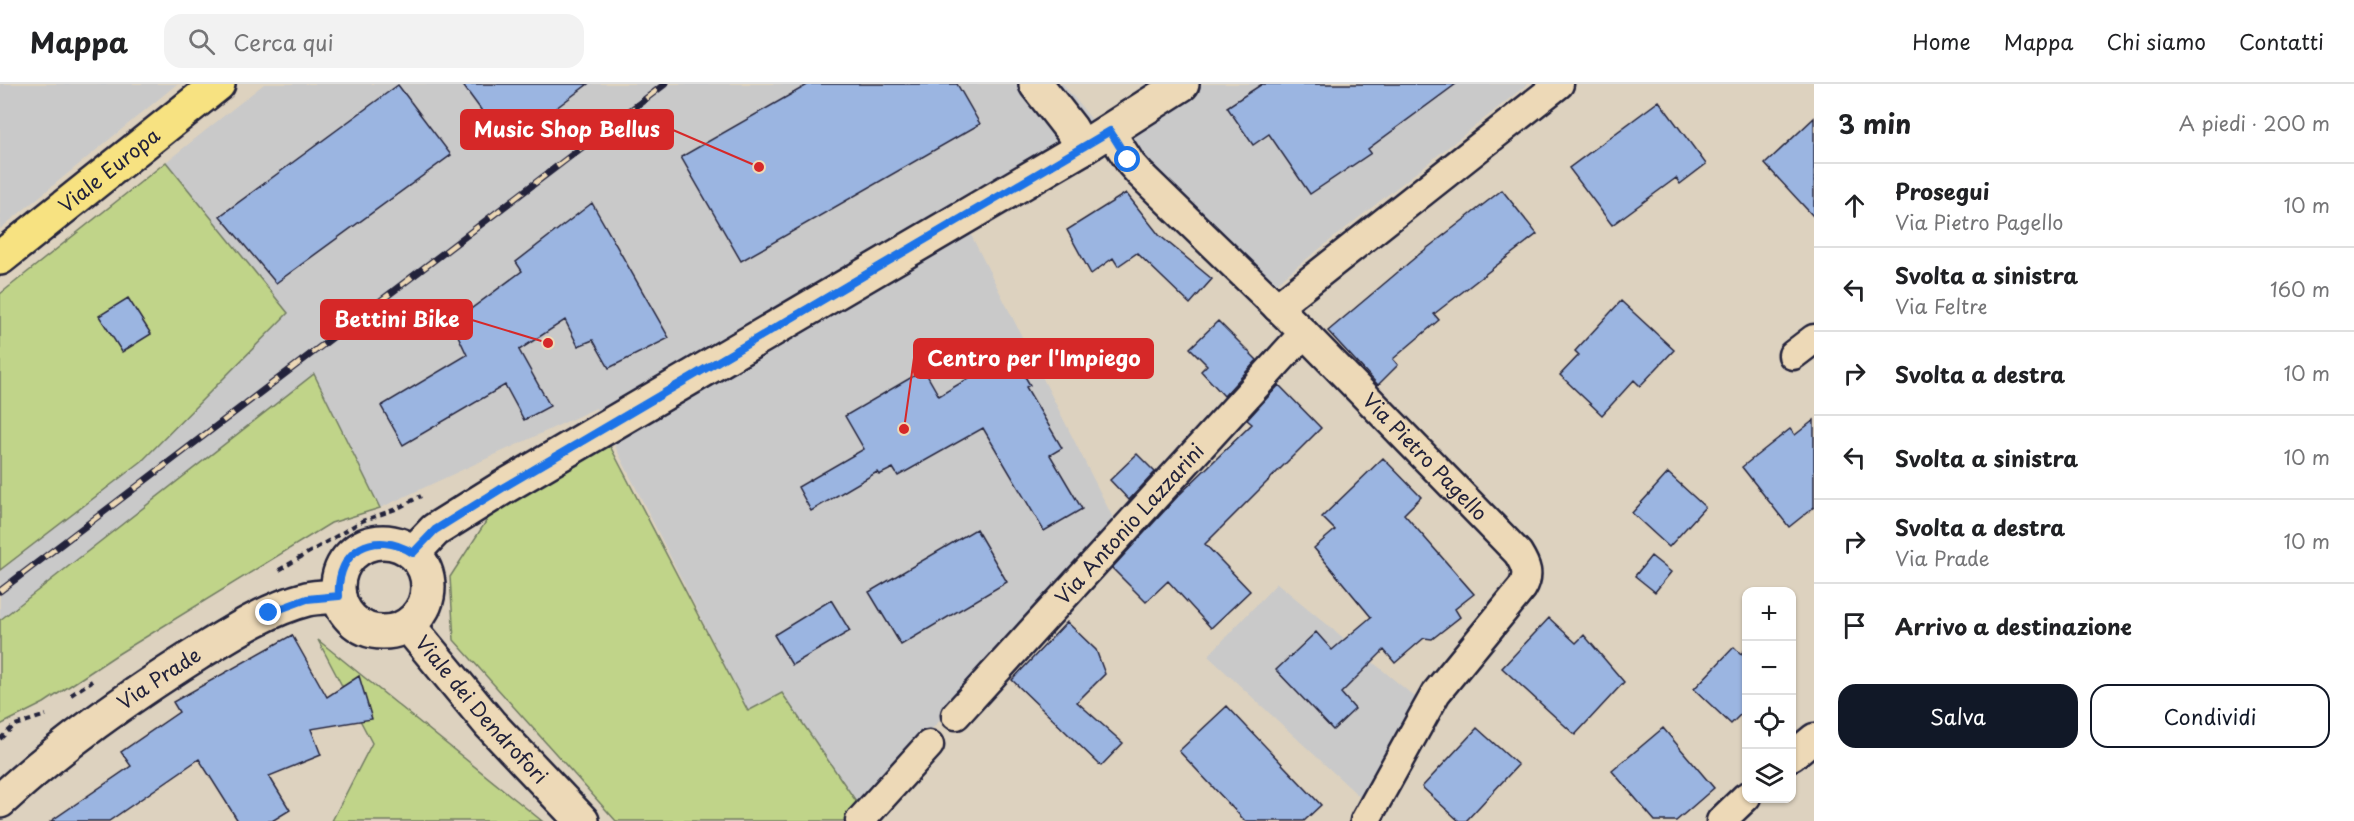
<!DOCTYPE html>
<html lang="it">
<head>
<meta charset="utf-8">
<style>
  body { margin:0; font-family:"Playpen Sans",sans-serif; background:#f2f2f2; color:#202124 }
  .controls { position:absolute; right:18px; bottom:18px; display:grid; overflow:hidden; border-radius:12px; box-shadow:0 2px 4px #0004 }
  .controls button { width:54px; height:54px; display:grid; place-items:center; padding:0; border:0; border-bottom:2px solid #e0e0e0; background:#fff; color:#202124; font:30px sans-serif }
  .stop { position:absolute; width:18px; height:18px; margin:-14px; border:4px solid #1a73e8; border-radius:50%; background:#fff }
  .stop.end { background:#1a73e8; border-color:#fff; box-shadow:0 2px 6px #0008 }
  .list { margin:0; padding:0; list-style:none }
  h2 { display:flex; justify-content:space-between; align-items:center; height:78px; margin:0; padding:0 24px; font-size:26px }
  h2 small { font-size:20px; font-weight:400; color:#757577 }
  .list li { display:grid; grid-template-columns:39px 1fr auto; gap:18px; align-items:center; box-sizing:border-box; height:84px; padding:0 24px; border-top:2px solid #e0e0e0 }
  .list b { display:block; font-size:22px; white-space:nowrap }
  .list p { margin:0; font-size:20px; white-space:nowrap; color:#757577 }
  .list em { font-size:20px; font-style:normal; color:#757577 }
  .actions { display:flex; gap:12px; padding:18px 24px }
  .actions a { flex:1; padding:14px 0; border:2px solid #111827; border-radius:18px; text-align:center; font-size:21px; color:#111827 }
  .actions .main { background:#111827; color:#fff }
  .icon { flex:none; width:33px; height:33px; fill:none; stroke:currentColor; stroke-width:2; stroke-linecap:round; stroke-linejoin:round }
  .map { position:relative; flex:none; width:1814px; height:737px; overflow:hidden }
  header { display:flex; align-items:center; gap:36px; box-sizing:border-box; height:84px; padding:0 30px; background:#fff; border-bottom:2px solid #e0e0e0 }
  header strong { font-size:28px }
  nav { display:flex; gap:33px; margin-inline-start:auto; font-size:21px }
  .search { width:420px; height:54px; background:#f2f2f2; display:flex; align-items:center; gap:15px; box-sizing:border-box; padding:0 21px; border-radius:18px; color:#757577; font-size:22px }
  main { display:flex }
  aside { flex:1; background:#fff }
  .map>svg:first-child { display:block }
</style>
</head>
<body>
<header>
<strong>Mappa</strong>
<div class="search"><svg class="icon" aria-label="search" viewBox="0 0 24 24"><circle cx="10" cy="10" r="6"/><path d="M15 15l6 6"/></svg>Cerca qui</div>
<nav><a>Home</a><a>Mappa</a><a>Chi siamo</a><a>Contatti</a></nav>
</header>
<main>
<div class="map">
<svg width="1814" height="737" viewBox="0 0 1814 737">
  <rect width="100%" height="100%" fill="#ddd2bf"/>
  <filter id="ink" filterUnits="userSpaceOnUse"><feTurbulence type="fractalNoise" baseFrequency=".0167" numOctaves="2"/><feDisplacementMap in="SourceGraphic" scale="12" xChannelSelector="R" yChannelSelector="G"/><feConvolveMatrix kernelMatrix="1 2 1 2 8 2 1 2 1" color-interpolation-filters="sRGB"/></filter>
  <g filter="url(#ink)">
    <!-- built -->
    <path fill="#c9c9c9" d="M0 0H177L0 145Z
      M264 0H1063L1093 37 1146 0H1528L1270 204 1093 37 954 117 1118 444 860 723 748 628 596 324 380 424 314 291 0 536V487L142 377 287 230 166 78Z
      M1277 499 1415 613 1362 715 1208 572Z"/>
    <!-- green -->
    <path fill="#c0d489" stroke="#717b62" stroke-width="1.5" d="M166 78 288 229 142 377 0 486V210Z
      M314 290 380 424 331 439 118 570 44 619 0 641V536Z
      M610 362 748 627 782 609 860 723 848 737H616L454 556 450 493 498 419Z
      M318 556 542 737H332L372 659Z"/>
    <!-- building -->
    <path fill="#9bb5e1" stroke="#22223b" stroke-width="1.5" d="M462 0H588L507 61Z
      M809 0H957L980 40 741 177 681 73Z
      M1262 0H1456L1368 65 1371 69 1310 110 1269 50 1253 61 1227 23Z
      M398 1 451 71 276 199 220 132Z
      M1659 17 1706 80 1680 100 1676 94 1612 141 1569 84Z
      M1814 34V133L1765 80Z
      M1502 106 1537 150 1434 230 1439 236 1393 275 1398 281 1378 301 1328 247 1417 172Z
      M1126 109 1159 151 1212 195 1190 220 1137 169 1118 182 1113 174 1091 190 1067 146Z
      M592 119 669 254 609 284 593 256 578 262 565 236 519 266 550 322 524 336 505 301 403 361 381 322 467 271 452 239 522 187 516 178Z
      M128 214 151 250 122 268 99 232Z
      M1621 217 1674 266 1640 302 1634 296 1602 331 1560 291 1579 271 1575 267Z
      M1218 237 1257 276 1224 312 1201 287 1207 281 1190 264Z
      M1011 269 1030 301 1026 303 1062 364 1050 371 1082 425 1044 447 983 344 898 392 893 384 879 391 877 388 811 427 798 403 864 365 845 332 924 286 939 312Z
      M1279 301 1321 344 1205 460 1250 507 1211 544 1168 497 1146 518 1112 484 1178 412 1252 340 1247 336Z
      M1814 336V423L1789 443 1742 383 1790 345 1795 351Z
      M1137 370 1155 388 1129 416 1110 396Z
      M1383 374 1421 413 1404 430 1474 510 1455 525 1460 533 1432 555 1424 554 1395 579 1384 566 1341 609 1355 625 1333 646 1276 586 1316 548 1332 566 1371 533 1314 464 1335 446 1322 433Z
      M1668 389 1705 423 1669 463 1632 429Z
      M976 445 1007 498 901 561 869 508Z
      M1651 472 1671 488 1655 508 1635 492Z
      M831 516 850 547 792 581 774 551Z
      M1549 534 1576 559 1584 551 1624 598 1575 651 1502 584Z
      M1067 538 1096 566 1105 590 1077 618 1123 659 1101 682 1012 596Z
      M292 551 327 613 359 592 372 635 311 645 321 671 269 692 290 726 272 737H238L199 675 109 737H51L131 682 121 668 179 628 173 618Z
      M1734 563 1741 570 1746 564V625L1731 640 1694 605Z
      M1227 622 1321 721 1304 737H1245L1179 667Z
      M1477 644 1518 681 1466 737H1459L1422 703Z
      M1663 644 1714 704 1676 737H1655L1612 687Z"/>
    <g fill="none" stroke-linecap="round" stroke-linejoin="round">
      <defs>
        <g id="minor">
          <path id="s1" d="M1110 47 1131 80 1140 90 1304 249 1518 469C1526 482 1530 491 1522 504L1436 609 1365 737"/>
          <path d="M1277 223 1559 0"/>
          <path d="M1793 271 1814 255"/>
          <path id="s2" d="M956 631 1304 249"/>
          <path d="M1792 672 1814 654"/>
          <path d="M860 737 929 661"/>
          <path d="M1721 737 1746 713"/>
        </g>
        <path id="tertiary" d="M1036 0 1071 45 1082 64"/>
        <g id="secondary">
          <circle cx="383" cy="503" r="45"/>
          <path d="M413 469 435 446 504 403 1082 64 1182 0"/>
          <path id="s3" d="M408 541 490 640 582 737"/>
          <path id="s4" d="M0 717C62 660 126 615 197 570 231 549 268 525 307 515 317 513 329 513 339 512"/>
        </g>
        <g id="primary">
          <path id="s5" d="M0 174 218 0"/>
        </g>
      </defs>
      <!-- minor casing -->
      <use href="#minor" stroke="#22223b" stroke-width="33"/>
      <!-- tertiary casing -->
      <use href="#tertiary" stroke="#22223b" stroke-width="38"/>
      <!-- secondary casing -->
      <use href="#secondary" stroke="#22223b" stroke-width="38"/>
      <!-- primary casing -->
      <use href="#primary" stroke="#22223b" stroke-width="38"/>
      <!-- path -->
      <path stroke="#22223b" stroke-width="4" stroke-dasharray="6 4.5" stroke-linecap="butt" d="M279 486 362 437 396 425 421 412
        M71 611 92 597
        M0 655 15 641 46 631"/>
      <!-- minor -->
      <use href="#minor" stroke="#edd9b7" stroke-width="28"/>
      <!-- tertiary -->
      <use href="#tertiary" stroke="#edd9b7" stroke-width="33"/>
      <!-- secondary -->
      <use href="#secondary" stroke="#edd9b7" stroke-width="33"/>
      <!-- primary -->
      <use href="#primary" stroke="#f7e281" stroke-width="33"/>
      <defs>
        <path id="rail" d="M0 507 665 0"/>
      </defs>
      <!-- rail casing -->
      <use href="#rail" stroke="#22223b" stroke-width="7"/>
      <!-- rail -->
      <use href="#rail" stroke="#edd9b7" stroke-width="4.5" stroke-dasharray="14" stroke-linecap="butt"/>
    </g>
  </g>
  <g fill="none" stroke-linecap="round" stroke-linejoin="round" filter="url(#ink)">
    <!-- route -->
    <path stroke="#1a73e8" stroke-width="8" d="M269 529 307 515 339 512C336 466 374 445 413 469L435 446 504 403 1110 47 1128 76"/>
  </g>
  <g text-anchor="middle" stroke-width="6" stroke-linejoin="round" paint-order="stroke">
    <!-- street labels -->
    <g font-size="20" fill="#22223b" stroke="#edd9b7">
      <text dy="7" stroke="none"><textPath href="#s5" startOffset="140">Viale Europa</textPath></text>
      <text dy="7" stroke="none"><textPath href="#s1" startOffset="454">Via Pietro Pagello</textPath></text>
      <text dy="7" stroke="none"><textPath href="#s2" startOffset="258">Via Antonio Lazzarini</textPath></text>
      <text dy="7" stroke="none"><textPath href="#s4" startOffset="201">Via Prade</textPath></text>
      <text dy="7" stroke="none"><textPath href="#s3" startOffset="112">Viale dei Dendrofori</textPath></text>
    </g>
  </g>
  <!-- callouts -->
  <path fill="none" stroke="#d62828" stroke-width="2" d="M759 83L673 46M548 259L472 236M904 345L914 274"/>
  <g fill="#d62828" stroke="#edd9b7" stroke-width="2">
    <circle cx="759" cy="83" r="6"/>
    <circle cx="548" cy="259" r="6"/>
    <circle cx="904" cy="345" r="6"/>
  </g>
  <g fill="#d62828" stroke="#d62828" stroke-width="2">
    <rect x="461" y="26" width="212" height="39" rx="6"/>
    <rect x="321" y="216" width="151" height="39" rx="6"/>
    <rect x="914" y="255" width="239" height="39" rx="6"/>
  </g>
  <g font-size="21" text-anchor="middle" font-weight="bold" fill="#fff">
    <text x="567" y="53">Music Shop Bellus</text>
    <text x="397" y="243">Bettini Bike</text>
    <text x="1034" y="282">Centro per l'Impiego</text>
  </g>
</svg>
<div class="controls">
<button>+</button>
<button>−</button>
<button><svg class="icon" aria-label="locate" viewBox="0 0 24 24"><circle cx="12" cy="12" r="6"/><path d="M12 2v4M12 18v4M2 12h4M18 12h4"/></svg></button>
<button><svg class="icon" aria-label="layers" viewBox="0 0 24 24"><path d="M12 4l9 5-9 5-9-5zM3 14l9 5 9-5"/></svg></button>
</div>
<div class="stop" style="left:1128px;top:76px"></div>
<div class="stop end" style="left:269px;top:529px"></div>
</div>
<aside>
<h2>3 min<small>A piedi · 200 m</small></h2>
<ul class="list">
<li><svg class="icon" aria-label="ahead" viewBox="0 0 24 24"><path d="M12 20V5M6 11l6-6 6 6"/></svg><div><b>Prosegui</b><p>Via Pietro Pagello</p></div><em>10 m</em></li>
<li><svg class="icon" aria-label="left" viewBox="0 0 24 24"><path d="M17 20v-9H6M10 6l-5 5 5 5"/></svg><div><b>Svolta a sinistra</b><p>Via Feltre</p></div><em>160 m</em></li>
<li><svg class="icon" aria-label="right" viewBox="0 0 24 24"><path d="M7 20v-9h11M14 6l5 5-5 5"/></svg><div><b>Svolta a destra</b></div><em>10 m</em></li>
<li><svg class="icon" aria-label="left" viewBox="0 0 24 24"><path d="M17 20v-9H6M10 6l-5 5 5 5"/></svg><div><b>Svolta a sinistra</b></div><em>10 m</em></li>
<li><svg class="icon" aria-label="right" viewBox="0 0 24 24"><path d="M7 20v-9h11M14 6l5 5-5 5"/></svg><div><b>Svolta a destra</b><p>Via Prade</p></div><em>10 m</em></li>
<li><svg class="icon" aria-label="arrive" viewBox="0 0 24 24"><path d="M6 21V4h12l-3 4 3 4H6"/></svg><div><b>Arrivo a destinazione</b></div></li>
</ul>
<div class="actions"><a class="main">Salva</a><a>Condividi</a></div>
</aside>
</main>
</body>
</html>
